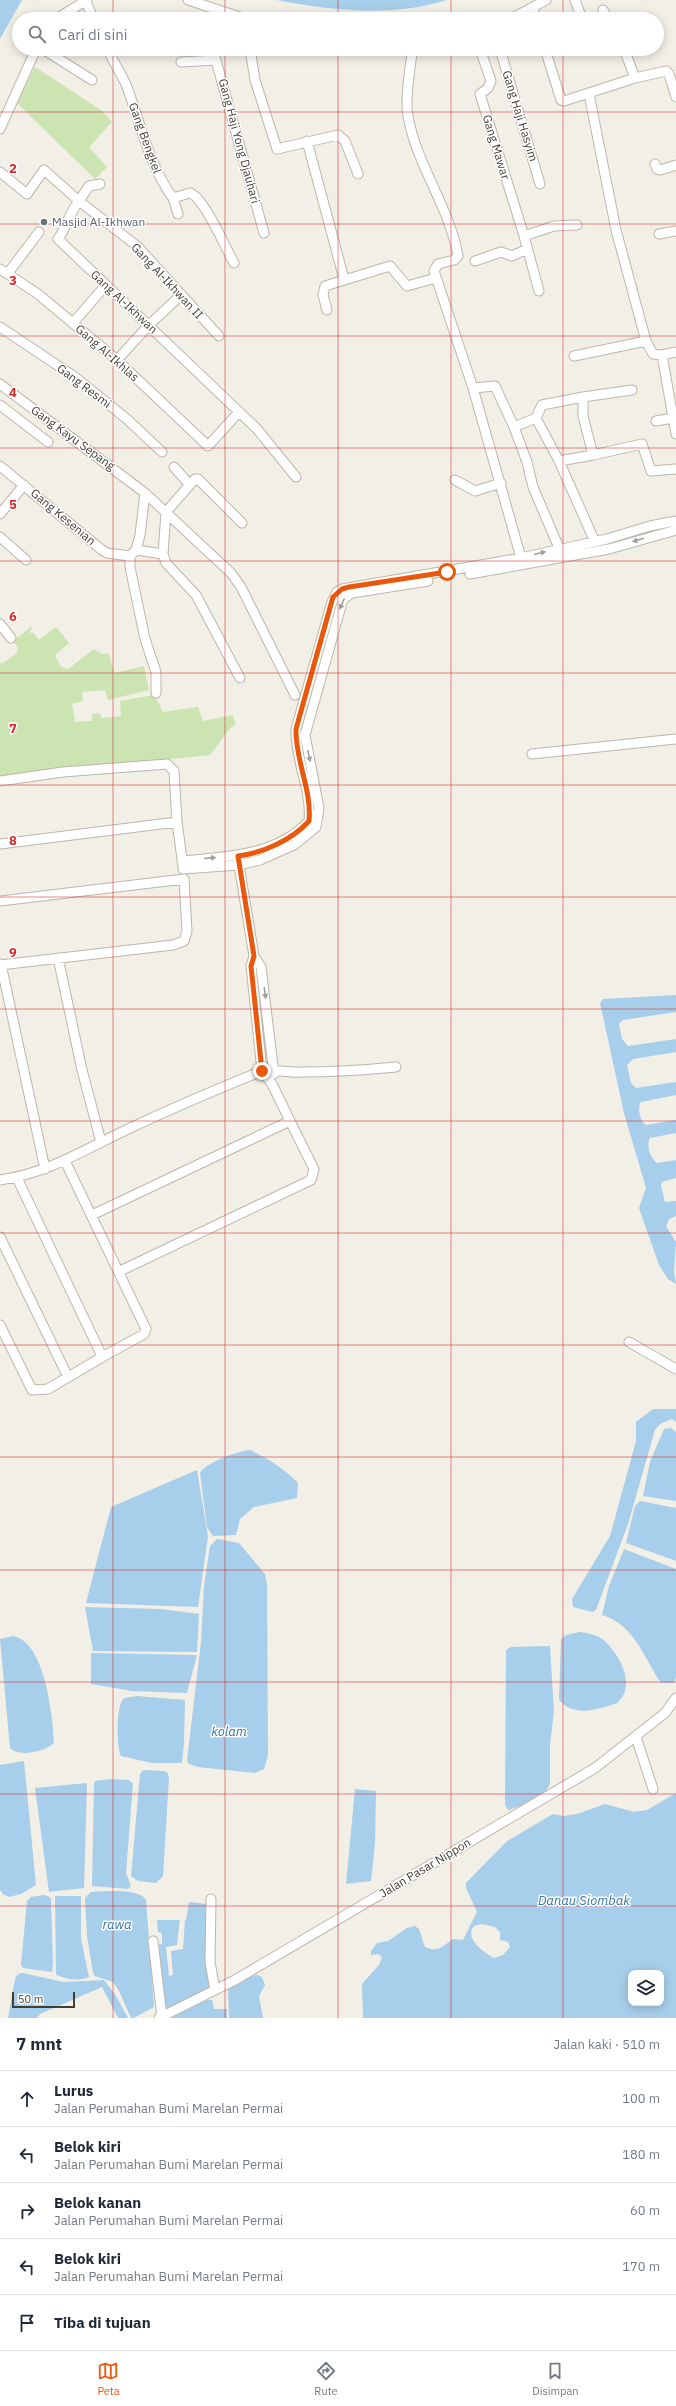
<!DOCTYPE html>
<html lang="id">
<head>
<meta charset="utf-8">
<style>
  body { margin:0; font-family:"IBM Plex Sans",sans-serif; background:#f6f6f7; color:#1f2937 }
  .controls { position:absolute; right:12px; bottom:12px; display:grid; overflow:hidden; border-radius:8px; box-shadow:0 2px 10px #0003 }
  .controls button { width:36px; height:36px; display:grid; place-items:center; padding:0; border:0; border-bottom:1px solid #e0e1e3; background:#fff; color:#1f2937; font:20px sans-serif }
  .scale { position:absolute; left:12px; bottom:10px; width:63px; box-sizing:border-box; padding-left:4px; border:2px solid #443f36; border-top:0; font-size:11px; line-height:14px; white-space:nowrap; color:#443f36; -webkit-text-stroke:3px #fff; paint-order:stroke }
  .stop { position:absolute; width:12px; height:12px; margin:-9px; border:3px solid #ea580c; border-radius:50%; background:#fff }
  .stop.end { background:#ea580c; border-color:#fff; box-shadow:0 1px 4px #0008 }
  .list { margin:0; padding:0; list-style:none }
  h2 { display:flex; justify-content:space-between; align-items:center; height:52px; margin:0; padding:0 16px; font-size:17px }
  h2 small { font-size:13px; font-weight:400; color:#747a83 }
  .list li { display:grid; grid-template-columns:26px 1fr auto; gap:12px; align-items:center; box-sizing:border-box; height:56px; padding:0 16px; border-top:1px solid #e0e1e3 }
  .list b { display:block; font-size:15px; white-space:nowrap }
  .list p { margin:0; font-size:13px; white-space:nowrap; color:#747a83 }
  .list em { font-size:13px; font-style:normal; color:#747a83 }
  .icon { flex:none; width:22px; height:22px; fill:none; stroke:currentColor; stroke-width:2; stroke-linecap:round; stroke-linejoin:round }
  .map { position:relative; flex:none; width:676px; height:2018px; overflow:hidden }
  .search { position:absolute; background:#fff; box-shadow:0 2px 10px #0003; left:12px; right:12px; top:12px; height:44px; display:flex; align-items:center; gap:10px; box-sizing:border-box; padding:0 14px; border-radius:22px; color:#747a83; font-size:15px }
  .sheet { height:332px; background:#fff }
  nav { display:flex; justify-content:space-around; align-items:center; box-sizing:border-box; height:56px; border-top:1px solid #e0e1e3; background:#fff; font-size:11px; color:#747a83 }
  nav a { display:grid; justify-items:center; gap:2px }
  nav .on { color:#ea580c }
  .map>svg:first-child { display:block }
</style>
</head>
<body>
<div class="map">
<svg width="676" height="2018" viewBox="0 0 676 2018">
  <rect width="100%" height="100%" fill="#f2efe6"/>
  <!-- green -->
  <path fill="#cce3b2" d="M35 67 101 110 112 122 89 147 107 167 95 179 17 103Z
    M32 626 30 633H34L39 640 56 627 69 643 55 655 61 667 68 669 94 649 102 654 108 653 115 673 144 666 149 690 108 700 105 690 82 692 83 701 72 704 75 722 92 721V714L99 713 102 718 121 716 120 701 154 695 163 712 198 707 203 721 233 715 236 725 231 727 210 755 0 777V662L2 664 17 653 18 648 13 641Z"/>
  <!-- water -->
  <path fill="#a7ceea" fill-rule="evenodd" d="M0 0H22L0 39Z
    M277 0H447C393 17 332 11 277 0Z
    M676 995V1012L623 1020 619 1024 622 1039 628 1046 676 1039V1052L633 1059 627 1065 631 1083 636 1088 676 1082V1095L641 1102C637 1108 640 1121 646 1125L676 1120V1133L650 1138C646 1145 650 1158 657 1163L676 1160V1178L662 1182 661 1186 665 1202 676 1201V1216L669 1219 666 1226 676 1242 674 1271 676 1284 668 1279 659 1265 639 1208 646 1188 624 1113 600 1003 603 999Z
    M653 1409H676V1422L672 1419 660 1424 655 1430 628 1524 596 1610 592 1612 573 1607 572 1599 610 1536 636 1441V1422Z
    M671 1428 676 1432V1501L643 1496 650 1462 664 1429Z
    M250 1450C267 1458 285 1469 298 1483L297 1498 254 1507 240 1519 236 1535 213 1536 207 1527 200 1473C205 1463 238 1451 250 1450Z
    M197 1470 208 1536 198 1607 86 1603 111 1507Z
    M640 1501 676 1508V1561L626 1543 635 1506Z
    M217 1539 239 1543 265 1574 267 1585 268 1755 264 1769 255 1773 198 1767 189 1764 187 1761 201 1642 204 1586 210 1546Z
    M624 1549 676 1569V1677L674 1683H661C644 1658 634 1624 602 1615L609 1586Z
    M85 1607 161 1609 199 1614 197 1652 93 1651Z
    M580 1632C587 1633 594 1634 601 1638 618 1651 638 1685 617 1703 599 1709 574 1718 559 1700L561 1639 566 1635Z
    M13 1636C45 1641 53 1717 54 1743 46 1751 19 1758 10 1748L0 1639Z
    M550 1646 554 1712 550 1745V1783C546 1797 522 1806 508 1810L505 1805 506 1650 511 1647Z
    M91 1653 197 1655 187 1693 132 1691 91 1684Z
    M137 1696 185 1700 184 1743 182 1763H152L121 1756C116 1746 116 1705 124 1698Z
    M24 1761 36 1885 21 1894 9 1897 3 1894 0 1890V1765Z
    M143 1770 164 1771 167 1772 169 1777 163 1876 156 1883 138 1881 131 1876 140 1774Z
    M111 1779 129 1780 133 1784 126 1873 131 1886 128 1889 92 1886 94 1784 95 1781Z
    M87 1783 84 1888 49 1892 35 1788Z
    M355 1789 376 1791 375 1843 371 1881 346 1884Z
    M676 1793V2018H363L362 1984 379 1965 382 1958 379 1954 371 1955V1951L377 1943 388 1941 407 1928 415 1926 419 1929 425 1947C438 1953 443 1946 453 1939L463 1940 477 1912 466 1888V1883L507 1841 553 1814 564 1816 577 1814 605 1804 634 1812 647 1810ZM482 1924 495 1927 500 1932V1940L508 1942 510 1947 503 1955 494 1958C484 1952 464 1939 474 1926ZM631 1973H661V2003H631Z
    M91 1892C104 1891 140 1888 146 1900L154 2007 134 2018H131L119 1991 113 1982 95 1976 93 1973 87 1936 85 1898Z
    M43 1895 48 1896 51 1899 53 1963 52 1972 23 1968 21 1965 27 1901 31 1897Z
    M55 1896H81V1939L89 1977C76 1982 68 1979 56 1975Z
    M189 1902 207 1904 210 1989 163 2010 158 1945 162 1944V1933L158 1932 157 1920H186Z
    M22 1973 64 1982 104 1980 115 1994 128 2018H118L102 1987 40 2014 37 2018H8L15 1979 18 1974Z
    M257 1975 262 1977 265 1985 259 1996 263 2018H229L228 1989 247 1977Z
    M207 2000H212L214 2009H227V2018H170Z"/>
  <!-- pier -->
  <path fill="#f2efe6" d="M186 1905 183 1949 171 1951 173 1975 169 1976 166 1947 177 1945 180 1918H184Z"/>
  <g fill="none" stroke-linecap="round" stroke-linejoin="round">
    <defs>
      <path id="minor" d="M188 0 246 19
        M575 0 582 19
        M86 1 93 19
        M533 8 536 19
        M603 10 608 19
        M56 19 87 0
        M511 19 546 0
        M43 49 92 80
        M108 49C113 63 122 74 127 87 141 125 149 165 173 198L190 193C204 197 226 249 234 263
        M215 49V57L264 233
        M250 49 255 80 277 149 338 135 345 141 358 174
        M413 49C410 64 405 102 408 116 416 164 450 208 458 256L454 260 438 264 434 271 473 388 521 558
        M480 49 491 81 488 88 480 94 524 236 539 291
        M500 49 540 184
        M545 49 561 100 564 101 635 78 666 71 669 74 676 97
        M624 49 635 78
        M181 62 216 60
        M589 94 616 230 646 341 653 354 662 355 676 352
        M0 129 36 49
        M307 141 344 279
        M655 164 657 169 660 170 676 165
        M0 172 27 194 44 170 79 201C69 213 67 227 58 239L257 429 296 477
        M100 184 89 186 79 201 137 246 219 336
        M173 198 178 214
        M659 234 676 231
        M524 236 554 226 577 225
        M475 261 501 252 512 256 527 249
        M0 269 38 294 117 360 208 446 239 412
        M8 273 39 232
        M327 310 323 295 325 286 390 266 407 286 436 278
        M73 323 106 285
        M0 327 75 377 128 420 162 452
        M662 355 676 434
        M574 356 646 341
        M117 360 149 325 180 296
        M0 384 145 493 231 573 241 587 295 695
        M473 388 495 386 514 427 536 418 542 405 583 397
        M632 390 583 397V416L593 455 642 444 651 471 676 469
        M0 405 48 442
        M536 418 559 461 593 455
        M656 421 673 418
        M514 427 527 462 533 487 559 548
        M559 461 595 542
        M0 466 102 550 107 553 130 556
        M174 467 189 484
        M455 480 475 491 501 483
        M145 493 140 535 136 550 130 556V567L145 639 156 672V693
        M0 514 24 485
        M0 537 26 560
        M136 550 163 554
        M470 574 609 549 676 530
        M0 624 11 638
        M240 678 196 595 166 563 163 554 166 512 195 479H198L242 523
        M532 754 676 739
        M0 781 63 772 167 764 174 771 177 822
        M0 844 177 822 183 866
        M182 861C226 857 276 856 309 821 312 790 295 760 296 729L332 602 337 592 342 589 521 558 607 539 650 526 676 521
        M183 869 239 865 260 860 294 845 316 827 319 808 305 735 343 599 352 593 428 581
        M0 901 184 879 187 931 184 941 173 945 0 965
        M254 956 261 967 274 1074
        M58 958 82 1070 101 1142
        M1 964 45 1169
        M17 1178 100 1352 104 1356 144 1334 146 1329 65 1161
        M0 1180C45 1174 82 1151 122 1132 168 1110 215 1090 262 1071 276 1069 288 1073 301 1072 333 1072 365 1070 396 1067
        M92 1215 290 1121 272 1084 262 1071 251 966 254 956 238 859
        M0 1237 68 1377
        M120 1271 311 1180 314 1169 290 1121
        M0 1325 32 1390 48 1389 104 1356
        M629 1342 676 1369
        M636 1737 653 1789
        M211 1899 210 1962 215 1990
        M153 1941 162 2017
        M159 2018 235 1980 595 1768 665 1713 676 1698"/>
    </defs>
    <!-- minor casing -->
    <use href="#minor" stroke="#bdb6aa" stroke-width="11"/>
    <!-- minor -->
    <use href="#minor" stroke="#fff" stroke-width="9"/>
  </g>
  <!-- one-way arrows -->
  <defs><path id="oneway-solid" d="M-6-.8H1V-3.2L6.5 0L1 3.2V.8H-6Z"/></defs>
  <g fill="#a29f9a">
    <use href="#oneway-solid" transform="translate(638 540) rotate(163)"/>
    <use href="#oneway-solid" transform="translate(540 553) rotate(-14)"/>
    <use href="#oneway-solid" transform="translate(342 604) rotate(114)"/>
    <use href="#oneway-solid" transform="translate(309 756) rotate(78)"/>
    <use href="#oneway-solid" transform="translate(210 858) rotate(-5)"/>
    <use href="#oneway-solid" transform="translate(265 993) rotate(82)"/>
  </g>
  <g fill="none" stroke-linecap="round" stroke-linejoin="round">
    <!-- route -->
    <path stroke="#ea580c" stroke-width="5" d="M262 1071 251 966 254 956 238 856C263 853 292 840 309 821 312 790 295 760 296 729L333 597 342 589 349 587 447 572"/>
  </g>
  <!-- grid -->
  <path fill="none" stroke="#d62828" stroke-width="1" stroke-opacity="0.55" d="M113 0V19M225 0V19M338 0V19M451 0V19M563 0V19M113 49V2018M225 49V2018M338 49V2018M451 49V2018M563 49V2018M0 112H676M0 224H676M0 336H676M0 448H676M0 561H676M0 673H676M0 785H676M0 897H676M0 1009H676M0 1121H676M0 1233H676M0 1345H676M0 1457H676M0 1570H676M0 1682H676M0 1794H676M0 1906H676"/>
  <!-- markers -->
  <circle fill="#6b7280" stroke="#fff" stroke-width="1.5" cx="44" cy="222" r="4"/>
  <g text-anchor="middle" stroke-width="3" stroke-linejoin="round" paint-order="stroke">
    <!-- street labels -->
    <g font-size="12" fill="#443f36" stroke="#fff">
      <text transform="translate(520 116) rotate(73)" y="4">Gang Haji Hasyim</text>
      <text transform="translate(145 138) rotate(70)" y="4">Gang Bengkel</text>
      <text transform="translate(239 141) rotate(75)" y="4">Gang Haji Yong Djauhari</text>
      <text transform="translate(496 147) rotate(73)" y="4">Gang Mawar</text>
      <text transform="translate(167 281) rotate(47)" y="4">Gang Al-Ikhwan II</text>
      <text transform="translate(124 302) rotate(43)" y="4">Gang Al-Ikhwan</text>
      <text transform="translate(107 353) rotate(41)" y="4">Gang Al-Ikhlas</text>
      <text transform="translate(84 386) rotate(37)" y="4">Gang Resmi</text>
      <text transform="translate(73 438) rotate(36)" y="4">Gang Kayu Sepang</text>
      <text transform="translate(63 517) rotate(40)" y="4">Gang Kesenian</text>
      <text transform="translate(425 1868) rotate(-31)" y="4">Jalan Pasar Nippon</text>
    </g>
    <!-- worship labels -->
    <g font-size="12" fill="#5b616d" stroke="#fff" text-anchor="start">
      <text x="52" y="226">Masjid Al-Ikhwan</text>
    </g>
    <!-- water labels -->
    <g font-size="13" font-style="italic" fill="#3776a8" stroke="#fff">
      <text x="229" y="1736">kolam</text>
      <text x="584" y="1905">Danau Siombak</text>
      <text x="117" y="1929">rawa</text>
    </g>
  </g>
  <g font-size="13" text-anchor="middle" font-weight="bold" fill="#d62828" stroke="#fff" stroke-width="3" stroke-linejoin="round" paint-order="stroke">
    <text x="13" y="173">2</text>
    <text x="13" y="285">3</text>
    <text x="13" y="397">4</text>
    <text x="13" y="509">5</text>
    <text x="13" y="621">6</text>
    <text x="13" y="733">7</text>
    <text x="13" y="845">8</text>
    <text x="13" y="957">9</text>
  </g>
</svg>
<div class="controls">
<button><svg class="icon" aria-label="layers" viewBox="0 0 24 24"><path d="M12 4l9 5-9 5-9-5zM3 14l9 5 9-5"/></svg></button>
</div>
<div class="scale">50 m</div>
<div class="stop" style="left:447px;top:572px"></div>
<div class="stop end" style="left:262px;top:1071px"></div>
<div class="search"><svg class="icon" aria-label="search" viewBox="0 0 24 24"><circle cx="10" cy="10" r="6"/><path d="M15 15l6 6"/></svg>Cari di sini</div>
</div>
<section class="sheet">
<h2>7 mnt<small>Jalan kaki · 510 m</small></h2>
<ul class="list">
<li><svg class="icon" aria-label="ahead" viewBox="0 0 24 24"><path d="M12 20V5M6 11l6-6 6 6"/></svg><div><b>Lurus</b><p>Jalan Perumahan Bumi Marelan Permai</p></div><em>100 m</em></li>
<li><svg class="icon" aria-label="left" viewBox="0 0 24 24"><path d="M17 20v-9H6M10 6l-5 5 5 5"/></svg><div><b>Belok kiri</b><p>Jalan Perumahan Bumi Marelan Permai</p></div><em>180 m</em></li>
<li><svg class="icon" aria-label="right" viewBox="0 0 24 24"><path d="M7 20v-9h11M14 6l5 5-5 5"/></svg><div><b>Belok kanan</b><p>Jalan Perumahan Bumi Marelan Permai</p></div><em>60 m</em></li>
<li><svg class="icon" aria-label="left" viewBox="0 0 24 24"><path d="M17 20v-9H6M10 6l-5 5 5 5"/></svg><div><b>Belok kiri</b><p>Jalan Perumahan Bumi Marelan Permai</p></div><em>170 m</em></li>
<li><svg class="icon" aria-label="arrive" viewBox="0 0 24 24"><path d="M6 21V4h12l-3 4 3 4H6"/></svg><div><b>Tiba di tujuan</b></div></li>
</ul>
</section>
<nav>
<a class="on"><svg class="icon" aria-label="map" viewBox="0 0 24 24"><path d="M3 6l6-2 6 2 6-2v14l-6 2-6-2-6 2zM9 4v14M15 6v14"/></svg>Peta</a>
<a><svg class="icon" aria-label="directions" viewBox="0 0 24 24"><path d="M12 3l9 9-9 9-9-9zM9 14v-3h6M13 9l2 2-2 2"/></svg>Rute</a>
<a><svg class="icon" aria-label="saved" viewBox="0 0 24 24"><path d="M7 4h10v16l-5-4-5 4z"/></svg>Disimpan</a>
</nav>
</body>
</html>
